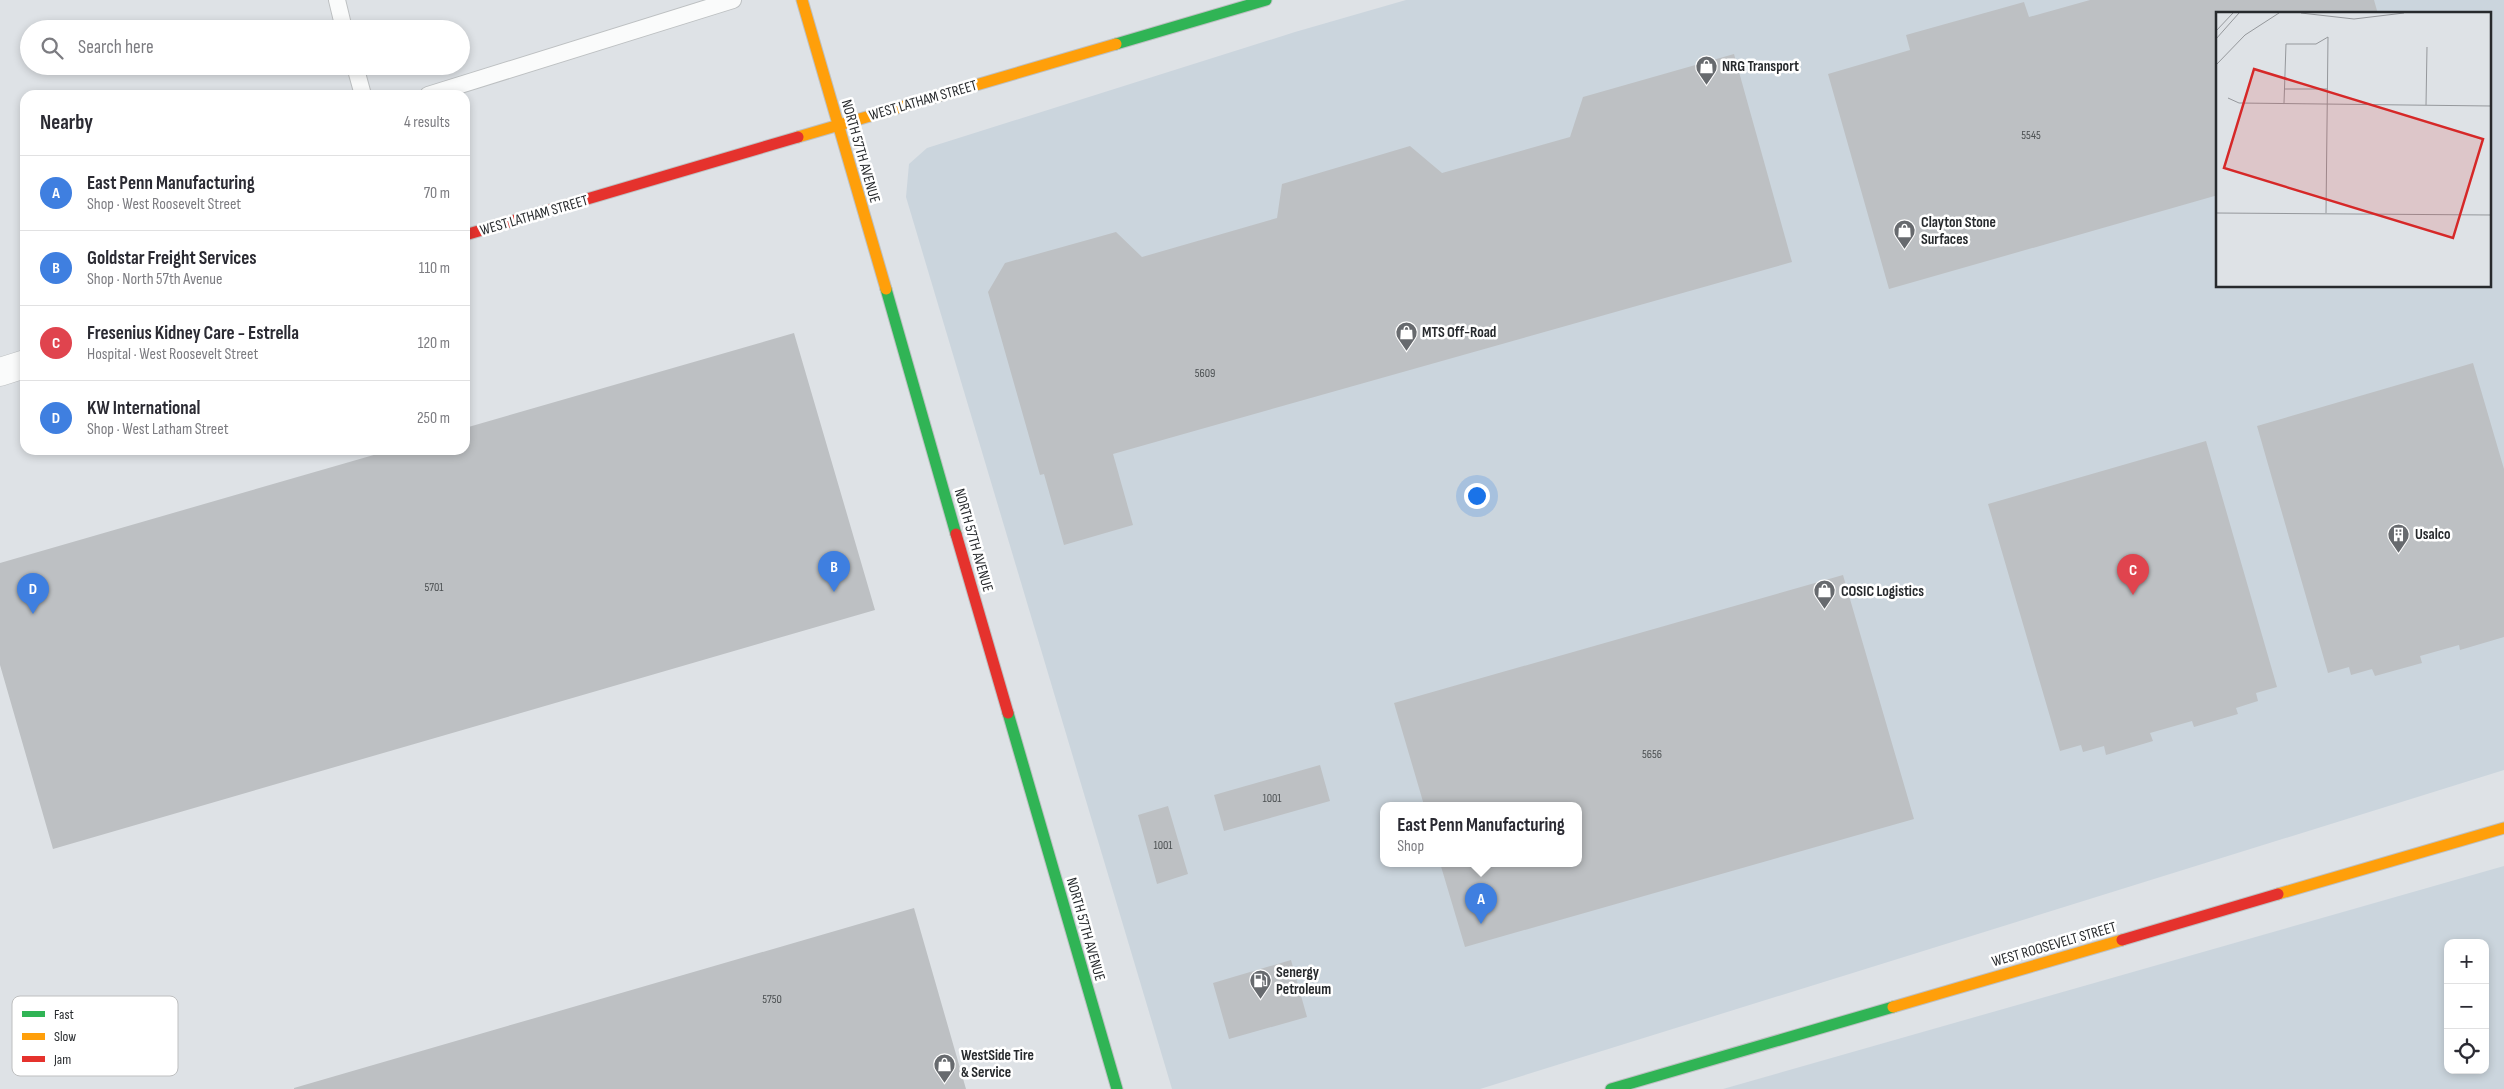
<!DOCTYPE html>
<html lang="en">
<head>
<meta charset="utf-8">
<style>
  body { margin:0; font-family:"Sofia Sans Condensed",sans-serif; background:#f2f2f3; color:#2b2b33 }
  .controls { position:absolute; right:15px; bottom:15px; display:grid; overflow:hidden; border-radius:10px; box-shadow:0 2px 8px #0003 }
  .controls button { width:45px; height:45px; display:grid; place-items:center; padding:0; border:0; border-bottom:1px solid #e1e1e2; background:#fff; color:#2b2b33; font:25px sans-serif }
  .you { position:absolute; left:1476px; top:495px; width:18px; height:18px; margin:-12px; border:4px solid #fff; border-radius:50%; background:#1a73e8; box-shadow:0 0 0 8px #1a73e833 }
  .badge { display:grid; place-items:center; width:32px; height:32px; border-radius:50%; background:#676a6e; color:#fff; font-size:16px; font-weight:700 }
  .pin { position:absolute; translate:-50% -41px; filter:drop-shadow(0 1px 2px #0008) }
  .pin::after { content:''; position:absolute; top:26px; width:18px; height:15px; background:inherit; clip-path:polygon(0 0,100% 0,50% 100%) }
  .popup { position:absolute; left:1380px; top:802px; width:202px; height:65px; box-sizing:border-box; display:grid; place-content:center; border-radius:10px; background:#fff; filter:drop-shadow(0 1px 4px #0005); font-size:16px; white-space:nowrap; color:#7c7c81 }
  .popup b { font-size:19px; color:#2b2b33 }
  .popup::after { content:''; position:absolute; left:50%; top:100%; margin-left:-10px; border:10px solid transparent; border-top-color:#fff }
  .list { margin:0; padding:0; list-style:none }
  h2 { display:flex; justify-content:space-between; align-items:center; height:65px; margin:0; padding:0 20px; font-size:21px }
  h2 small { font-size:16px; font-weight:400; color:#7c7c81 }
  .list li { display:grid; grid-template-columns:32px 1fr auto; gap:15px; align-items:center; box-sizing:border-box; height:75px; padding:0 20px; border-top:1px solid #e1e1e2 }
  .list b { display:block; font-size:19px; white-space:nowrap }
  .list p { margin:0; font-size:16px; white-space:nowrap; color:#7c7c81 }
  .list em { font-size:16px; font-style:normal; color:#7c7c81 }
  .icon { flex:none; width:28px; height:28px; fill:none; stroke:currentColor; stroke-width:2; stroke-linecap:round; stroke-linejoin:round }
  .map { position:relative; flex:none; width:2504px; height:1089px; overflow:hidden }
  .search { position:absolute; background:#fff; box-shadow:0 2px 8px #0003; left:20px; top:20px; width:450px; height:55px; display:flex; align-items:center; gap:12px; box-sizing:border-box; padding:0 18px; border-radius:28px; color:#7c7c81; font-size:19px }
  .panel { position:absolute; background:#fff; box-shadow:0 2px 8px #0003; left:20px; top:90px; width:450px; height:365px; border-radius:15px }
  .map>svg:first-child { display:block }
</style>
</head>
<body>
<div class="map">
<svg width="2504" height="1089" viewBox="0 0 2504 1089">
  <rect width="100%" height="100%" fill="#dee2e6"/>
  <!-- built -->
  <path fill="#cbd5dd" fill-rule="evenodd" d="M1406 0H2504V770L1480 1089H1172L906 197 909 164 927 148 1295 32ZM2218 14H2490V286H2218ZM1384 805H1578V863H1384Z
    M2504 866V1089H1723ZM2448 943H2485V1070H2448Z"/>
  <!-- building -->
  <path fill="#bdc0c3" d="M2090 0H2374L2378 14H2218V195L1889 289 1828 74 1910 50 1906 35 2024 2 2029 17Z
    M1734 54 1792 262 1113 454 1133 525 1064 545 1044 474 1040 475 988 292 1005 263 1116 232 1142 257 1277 218 1282 184 1410 146 1442 173 1570 137 1583 97Z
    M794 333 875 610 53 849 0 665V563L391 450H465V428Z
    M2473 363 2504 469V637L2460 650 2459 645 2420 656 2422 663 2375 676 2372 669 2351 675 2349 667 2328 673 2257 426Z
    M2206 441 2277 687 2256 693 2258 701 2236 708 2238 714 2194 727 2192 721 2150 733 2153 741 2106 755 2104 746 2083 752 2081 745 2060 751 1988 504Z
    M1843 575 1914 819 1465 947 1440 863H1578V805H1424L1394 703Z
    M1320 765 1330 801 1224 831 1214 795Z
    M1168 806 1188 874 1157 884 1138 815Z
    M914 908 966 1089H294V1088Z
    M1291 960 1307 1017 1229 1039 1213 983Z"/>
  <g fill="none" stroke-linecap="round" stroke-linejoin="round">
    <defs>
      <path id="lane" d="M337 0 344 29
        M355 66 363 95
        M428 95 733 0"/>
      <path id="street" d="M0 372 25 364"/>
      <path id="fast" d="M1116 44 1266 0
        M886 289 956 534
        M1008 713 1117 1089
        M1611 1089 1893 1007"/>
      <path id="slow" d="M802 0 886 289
        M798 137 1116 44
        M2278 894 2504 828
        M1893 1007 2122 940"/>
      <path id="jam" d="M465 235 798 137
        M956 534 1008 713
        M2122 940 2278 894"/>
    </defs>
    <!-- lane casing -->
    <use href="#lane" stroke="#bdc0c2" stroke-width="18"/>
    <!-- street casing -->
    <use href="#street" stroke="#bdc0c2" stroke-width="29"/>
    <!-- fast casing -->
    <use href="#fast" stroke="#bdc0c2" stroke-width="13"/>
    <!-- slow casing -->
    <use href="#slow" stroke="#bdc0c2" stroke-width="13"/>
    <!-- jam casing -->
    <use href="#jam" stroke="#bdc0c2" stroke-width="13"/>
    <!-- lane -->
    <use href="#lane" stroke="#fafbfb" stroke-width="16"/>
    <!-- street -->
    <use href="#street" stroke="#fafbfb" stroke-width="28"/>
    <!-- fast -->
    <use href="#fast" stroke="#30b455" stroke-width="11"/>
    <!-- slow -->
    <use href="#slow" stroke="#ff9f0a" stroke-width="11"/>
    <!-- jam -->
    <use href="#jam" stroke="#e5322d" stroke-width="11"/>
  </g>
  <!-- icons -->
  <defs>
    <symbol id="shop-pin" viewBox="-11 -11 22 30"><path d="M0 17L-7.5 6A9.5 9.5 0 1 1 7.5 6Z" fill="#676a6e" stroke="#fff"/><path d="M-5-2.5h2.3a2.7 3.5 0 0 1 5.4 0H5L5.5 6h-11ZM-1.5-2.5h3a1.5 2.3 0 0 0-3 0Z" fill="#fff"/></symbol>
    <symbol id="building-pin" viewBox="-11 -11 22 30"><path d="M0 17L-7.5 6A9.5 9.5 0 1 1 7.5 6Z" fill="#676a6e" stroke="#fff"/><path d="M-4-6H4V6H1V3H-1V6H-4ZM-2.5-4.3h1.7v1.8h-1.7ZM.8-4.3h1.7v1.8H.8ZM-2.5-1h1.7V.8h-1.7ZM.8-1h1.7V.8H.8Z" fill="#fff"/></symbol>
    <symbol id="fuel-pin" viewBox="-11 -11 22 30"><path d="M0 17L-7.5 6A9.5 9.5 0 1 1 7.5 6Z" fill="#676a6e" stroke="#fff"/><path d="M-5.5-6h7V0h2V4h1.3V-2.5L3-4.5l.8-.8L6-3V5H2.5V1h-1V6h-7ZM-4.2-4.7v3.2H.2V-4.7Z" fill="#fff"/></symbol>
  </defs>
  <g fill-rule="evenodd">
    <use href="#shop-pin" x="1694" y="54" width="25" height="34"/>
    <use href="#shop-pin" x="1892" y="218" width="25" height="34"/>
    <use href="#shop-pin" x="1394" y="320" width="25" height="34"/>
    <use href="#building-pin" x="2386" y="522" width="25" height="34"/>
    <use href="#shop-pin" x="1812" y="578" width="25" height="34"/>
    <use href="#fuel-pin" x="1248" y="968" width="25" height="34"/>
    <use href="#shop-pin" x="932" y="1052" width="25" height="34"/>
  </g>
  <g text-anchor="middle" stroke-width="5" stroke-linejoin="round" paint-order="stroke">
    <!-- number labels -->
    <g font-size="12" fill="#4c5052">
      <text x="2031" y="139">5545</text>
      <text x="1205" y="377">5609</text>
      <text x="434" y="591">5701</text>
      <text x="1652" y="758">5656</text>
      <text x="1272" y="802">1001</text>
      <text x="1163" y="849">1001</text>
      <text x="772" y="1003">5750</text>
    </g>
    <!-- poi labels -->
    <g font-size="15" font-weight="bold" fill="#272a2d" stroke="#fff" text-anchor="start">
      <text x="1722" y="71">NRG Transport</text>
      <text x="1921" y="227">Clayton Stone<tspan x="1921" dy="17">Surfaces</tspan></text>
      <text x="1422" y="337">MTS Off-Road</text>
      <text x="2415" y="539">Usalco</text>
      <text x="1841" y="596">COSIC Logistics</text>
      <text x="1276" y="977">Senergy<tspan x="1276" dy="17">Petroleum</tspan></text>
      <text x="961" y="1060">WestSide Tire<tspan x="961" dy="17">&amp; Service</tspan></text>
    </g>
    <!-- street labels -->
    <g font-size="15" fill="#272a2d" stroke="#fff">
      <text transform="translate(923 100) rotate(-16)" y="5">WEST LATHAM STREET</text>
      <text transform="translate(861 151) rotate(74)" y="5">NORTH 57TH AVENUE</text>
      <text transform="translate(534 215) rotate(-16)" y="5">WEST LATHAM STREET</text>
      <text transform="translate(974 540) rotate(74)" y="5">NORTH 57TH AVENUE</text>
      <text transform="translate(1086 929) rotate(74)" y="5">NORTH 57TH AVENUE</text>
      <text transform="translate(2054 944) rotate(-16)" y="5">WEST ROOSEVELT STREET</text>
    </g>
  </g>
  <!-- overview -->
  <g transform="translate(2216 12)">
    <rect width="275" height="275" fill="#dee2e6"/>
    <path fill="none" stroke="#95989c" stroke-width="1" d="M85 1 138 7 188 1M0 19 17 1M0 27 23 1M0 53 29 23 63 1M69 77H112M12 86 23 91 275 94M68 91 70 32H100L112 25M210 93 211 35M0 201 275 203M110 201 112 25"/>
    <path fill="#d62828" fill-opacity="0.15" stroke="#d62828" stroke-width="2.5" d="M38 57 267 127 237 226 8 156Z"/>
    <rect width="275" height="275" fill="none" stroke="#272a2d" stroke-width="2.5"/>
  </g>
  <!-- legend -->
  <rect x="12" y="996" width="166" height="80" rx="8" fill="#fff" stroke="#bebfc0" stroke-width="1"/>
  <rect x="22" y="1011" width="23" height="6" fill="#30b455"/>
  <rect x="22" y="1033" width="23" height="7" fill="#ff9f0a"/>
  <rect x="22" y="1056" width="23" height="6" fill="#e5322d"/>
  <g font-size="14" fill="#272a2d">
    <text x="54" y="1019">Fast</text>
    <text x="54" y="1041">Slow</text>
    <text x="54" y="1064">Jam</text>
  </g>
</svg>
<div class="controls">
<button>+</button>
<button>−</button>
<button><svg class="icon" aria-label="locate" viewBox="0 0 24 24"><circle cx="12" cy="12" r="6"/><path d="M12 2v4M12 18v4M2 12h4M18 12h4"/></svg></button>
</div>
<div class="you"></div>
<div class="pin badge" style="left:1481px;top:924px;background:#3f7fe0">A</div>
<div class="popup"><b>East Penn Manufacturing</b>Shop</div>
<div class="pin badge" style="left:834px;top:592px;background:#3f7fe0">B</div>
<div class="pin badge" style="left:2133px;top:595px;background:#e0444e">C</div>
<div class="pin badge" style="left:33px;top:614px;background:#3f7fe0">D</div>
<div class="search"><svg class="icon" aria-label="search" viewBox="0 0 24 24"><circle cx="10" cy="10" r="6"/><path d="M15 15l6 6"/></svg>Search here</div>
<section class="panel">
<h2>Nearby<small>4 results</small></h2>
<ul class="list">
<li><span class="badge" style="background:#3f7fe0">A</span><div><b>East Penn Manufacturing</b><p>Shop · West Roosevelt Street</p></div><em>70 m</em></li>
<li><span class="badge" style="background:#3f7fe0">B</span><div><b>Goldstar Freight Services</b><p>Shop · North 57th Avenue</p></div><em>110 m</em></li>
<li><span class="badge" style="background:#e0444e">C</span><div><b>Fresenius Kidney Care - Estrella</b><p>Hospital · West Roosevelt Street</p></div><em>120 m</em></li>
<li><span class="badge" style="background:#3f7fe0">D</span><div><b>KW International</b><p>Shop · West Latham Street</p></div><em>250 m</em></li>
</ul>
</section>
</div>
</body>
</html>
